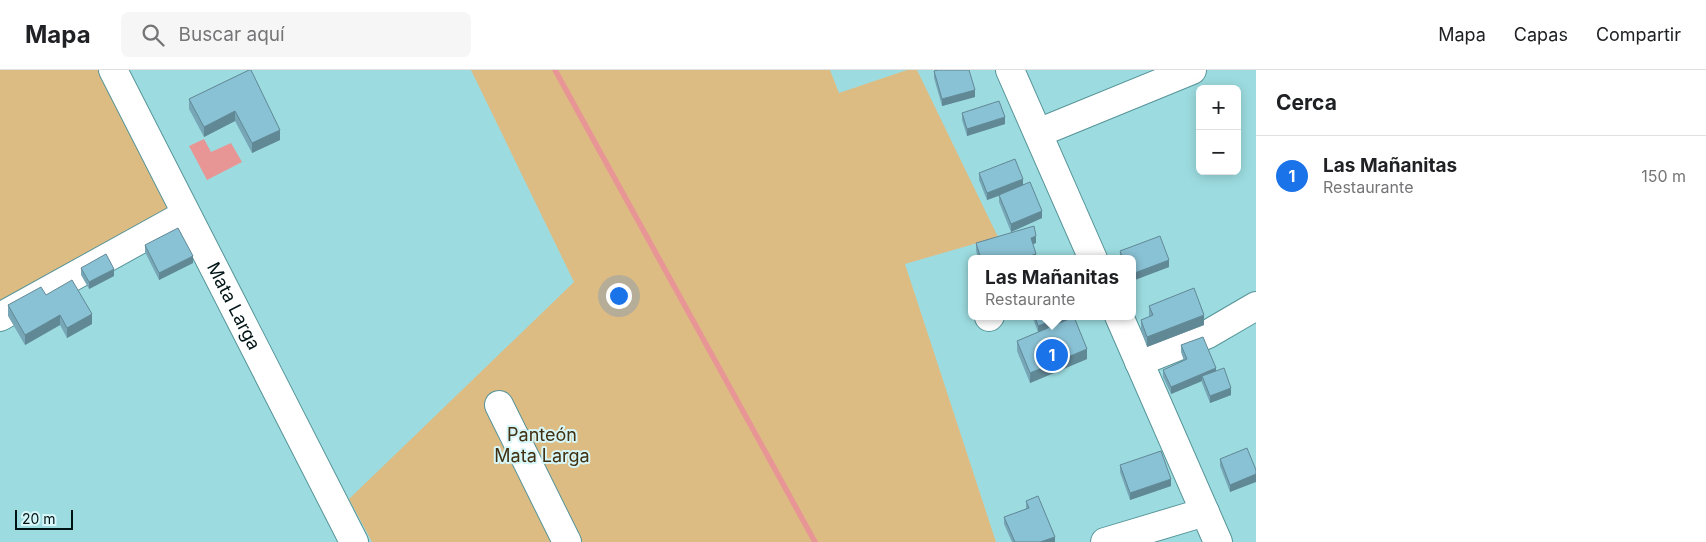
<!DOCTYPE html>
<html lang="es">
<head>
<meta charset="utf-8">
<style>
  body { margin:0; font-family:Inter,sans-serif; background:#f6f6f6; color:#202124 }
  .controls { position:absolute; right:15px; top:15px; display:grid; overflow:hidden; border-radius:8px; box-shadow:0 2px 12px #0003 }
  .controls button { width:45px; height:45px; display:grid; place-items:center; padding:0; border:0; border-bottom:1px solid #e0e0e0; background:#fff; color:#202124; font:25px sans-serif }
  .scale { position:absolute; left:15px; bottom:12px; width:58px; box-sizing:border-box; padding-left:5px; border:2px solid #001416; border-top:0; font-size:14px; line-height:18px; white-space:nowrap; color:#001416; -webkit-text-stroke:4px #d7f6f8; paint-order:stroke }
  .you { position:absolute; left:618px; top:225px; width:18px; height:18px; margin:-12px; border:4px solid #fff; border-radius:50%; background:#1a73e8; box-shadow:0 0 0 8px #1a73e833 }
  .badge { display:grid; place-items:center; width:32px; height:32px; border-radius:50%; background:#1a73e8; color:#fff; font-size:16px; font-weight:700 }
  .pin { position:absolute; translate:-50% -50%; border:2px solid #fff; box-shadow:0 1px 5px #0006 }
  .popup { position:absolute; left:968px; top:185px; width:168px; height:65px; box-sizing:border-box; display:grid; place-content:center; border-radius:8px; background:#fff; filter:drop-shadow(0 1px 4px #0005); font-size:16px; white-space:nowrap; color:#757577 }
  .popup b { font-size:19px; color:#202124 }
  .popup::after { content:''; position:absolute; left:50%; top:100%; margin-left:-10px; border:10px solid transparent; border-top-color:#fff }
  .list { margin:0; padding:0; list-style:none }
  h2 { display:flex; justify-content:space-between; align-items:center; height:65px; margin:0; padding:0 20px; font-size:21px }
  h2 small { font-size:16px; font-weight:400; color:#757577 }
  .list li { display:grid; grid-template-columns:32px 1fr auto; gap:15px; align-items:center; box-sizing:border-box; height:80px; padding:0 20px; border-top:1px solid #e0e0e0 }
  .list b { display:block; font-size:19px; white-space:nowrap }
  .list p { margin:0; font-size:16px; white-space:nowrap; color:#757577 }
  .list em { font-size:16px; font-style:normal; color:#757577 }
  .icon { flex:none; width:28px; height:28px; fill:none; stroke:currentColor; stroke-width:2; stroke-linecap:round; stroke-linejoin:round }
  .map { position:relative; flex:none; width:1256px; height:472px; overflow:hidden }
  header { display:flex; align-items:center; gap:30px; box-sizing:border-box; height:70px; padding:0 25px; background:#fff; border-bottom:1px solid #e0e0e0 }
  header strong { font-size:24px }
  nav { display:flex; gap:28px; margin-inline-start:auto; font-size:18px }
  .search { width:350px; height:45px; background:#f6f6f6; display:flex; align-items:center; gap:12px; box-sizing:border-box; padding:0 18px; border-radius:8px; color:#757577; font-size:19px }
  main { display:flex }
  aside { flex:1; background:#fff }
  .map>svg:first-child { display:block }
</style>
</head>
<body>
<header>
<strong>Mapa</strong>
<div class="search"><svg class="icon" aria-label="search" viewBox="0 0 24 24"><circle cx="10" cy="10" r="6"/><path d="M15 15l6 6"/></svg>Buscar aquí</div>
<nav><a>Mapa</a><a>Capas</a><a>Compartir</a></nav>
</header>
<main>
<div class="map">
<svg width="1256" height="472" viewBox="0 0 1256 472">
  <rect width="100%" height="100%" fill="#9cdce0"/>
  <!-- green -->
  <path fill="#ddbc84" d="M0 0H101L174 143 0 239Z
    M471 0H830L839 23 907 0H917L998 167 905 194 996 472H372L349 429 574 212Z"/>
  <!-- water -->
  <path fill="#e89695" d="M204 69 211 82 231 73 242 92 207 110 189 76Z"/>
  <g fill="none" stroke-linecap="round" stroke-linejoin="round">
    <!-- stream -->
    <path stroke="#e89695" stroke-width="5.5" d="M555 0 815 472"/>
    <defs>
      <g id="minor">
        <path id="s1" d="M113 0 354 472"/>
        <path d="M1038 63 1192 0"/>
        <path d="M0 247 186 144"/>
        <path d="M989 247 990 246"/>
        <path d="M1139 292 1208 264 1256 236"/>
        <path d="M499 335 567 472"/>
        <path d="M1105 472 1205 442"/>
      </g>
      <path id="major" d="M1010 0 1093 189
        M1119 246 1218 472"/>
    </defs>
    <!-- minor casing -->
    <use href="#minor" stroke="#569498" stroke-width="30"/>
    <!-- major casing -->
    <use href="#major" stroke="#569498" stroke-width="30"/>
    <!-- minor -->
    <use href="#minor" stroke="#fff" stroke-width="28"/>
    <!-- major -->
    <use href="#major" stroke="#fff" stroke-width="28"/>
  </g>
  <!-- wall -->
  <path fill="#77a7b7" d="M249 0 280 70 252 83 235 51 204 67 189 39V29Z
    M934 1 975 27 942 36 934 8Z
    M962 43 1005 54 967 66 962 50Z
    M979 103 1023 115 1042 148 1011 162 999 132V126L987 130 979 110Z
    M976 173H1036L1033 174 1036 189H978L976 180Z
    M145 175 193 193 159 210 145 182Z
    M1120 181 1169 197 1132 211V189H1120Z
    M81 198 114 206 89 219 81 205Z
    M46 225 92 254 67 268 60 255 25 275 8 246V235Z
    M1149 236 1204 255 1147 277 1141 260V250L1149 247Z
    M1032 246H1070V249L1087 289 1030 313 1017 281V271L1038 262Z
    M1181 275 1216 301 1231 325 1210 333 1202 313V311L1171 324 1163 307V300L1184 291 1181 282Z
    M1220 389 1256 400 1230 422 1220 396Z
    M1120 395 1171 416 1130 430 1120 402Z
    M1026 431 1055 472H1012L1004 454V447L1026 439Z"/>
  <!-- shaded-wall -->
  <path fill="#618895" d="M975 20V27L942 36V29Z
    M235 41V51L204 67V57Z
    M1005 47V54L967 66V59Z
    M280 60V70L252 83V73Z
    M1023 109V116L987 130V123Z
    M1042 141V148L1011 162V154Z
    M1036 166V173L1031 175V168Z
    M1036 184V189H1020Z
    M193 186V193L159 210V203Z
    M1169 190V197L1132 211V204Z
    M114 199V206L89 219V212Z
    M92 244V254L67 268V258Z
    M60 245V255L25 275V265Z
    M1204 245V255L1147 277V267Z
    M1065 246H1070V251L1038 263V256Z
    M1087 279V289L1030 313V303Z
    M1216 298V305L1202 306V311L1171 324V317Z
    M1231 318V325L1210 333V326Z
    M1256 404V412L1230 422V415Z
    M1171 409V416L1130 430V423Z
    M1055 467V472H1040Z"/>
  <!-- building -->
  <path fill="#8ac2d5" stroke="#618895" d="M249 0H251L280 60 252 73 235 41 204 57 189 29Z
    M938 0H969L975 20 942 29 934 1Z
    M999 31 1005 47 967 59 962 43Z
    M1015 89 1023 109 987 123 979 103Z
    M1030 112 1042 141 1011 154 999 125Z
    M1034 156 1036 166 1031 168 1036 184 1020 189H981L976 173Z
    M178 158 193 186 159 203 145 175Z
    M1160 166 1169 190 1132 204V189H1123L1120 181Z
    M106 184 114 199 89 212 81 198Z
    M72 210 92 244 67 258 60 245 25 265 8 235 41 217 46 225Z
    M1194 218 1204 245 1147 267 1141 250 1153 245 1149 236Z
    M1035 246H1065L1038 256Z
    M1074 247 1087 279 1030 303 1017 271Z
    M1203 267 1216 298 1171 317 1163 300 1187 289 1181 275Z
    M1224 298 1231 318 1210 326 1202 306Z
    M1247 378 1256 400V404L1230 415 1220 389Z
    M1161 381 1171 409 1130 423 1120 395Z
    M1038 426 1055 467 1040 472H1015L1004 447 1029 438 1026 431Z"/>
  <g text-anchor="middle" stroke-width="4" stroke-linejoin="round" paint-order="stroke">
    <!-- street labels -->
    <g font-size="18" fill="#001416" stroke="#d7f6f8">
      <text dy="6" stroke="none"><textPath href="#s1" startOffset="265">Mata Larga</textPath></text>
    </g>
    <!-- park labels -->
    <g font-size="18" fill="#413011" stroke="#d7f6f8">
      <text x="542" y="371">Panteón<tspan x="542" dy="21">Mata Larga</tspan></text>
    </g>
  </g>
</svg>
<div class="controls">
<button>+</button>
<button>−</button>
</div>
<div class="scale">20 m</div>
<div class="you"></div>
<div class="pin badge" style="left:1052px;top:285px">1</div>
<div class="popup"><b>Las Mañanitas</b>Restaurante</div>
</div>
<aside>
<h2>Cerca<small></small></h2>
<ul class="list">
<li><span class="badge">1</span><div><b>Las Mañanitas</b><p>Restaurante</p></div><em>150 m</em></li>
</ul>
</aside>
</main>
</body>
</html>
